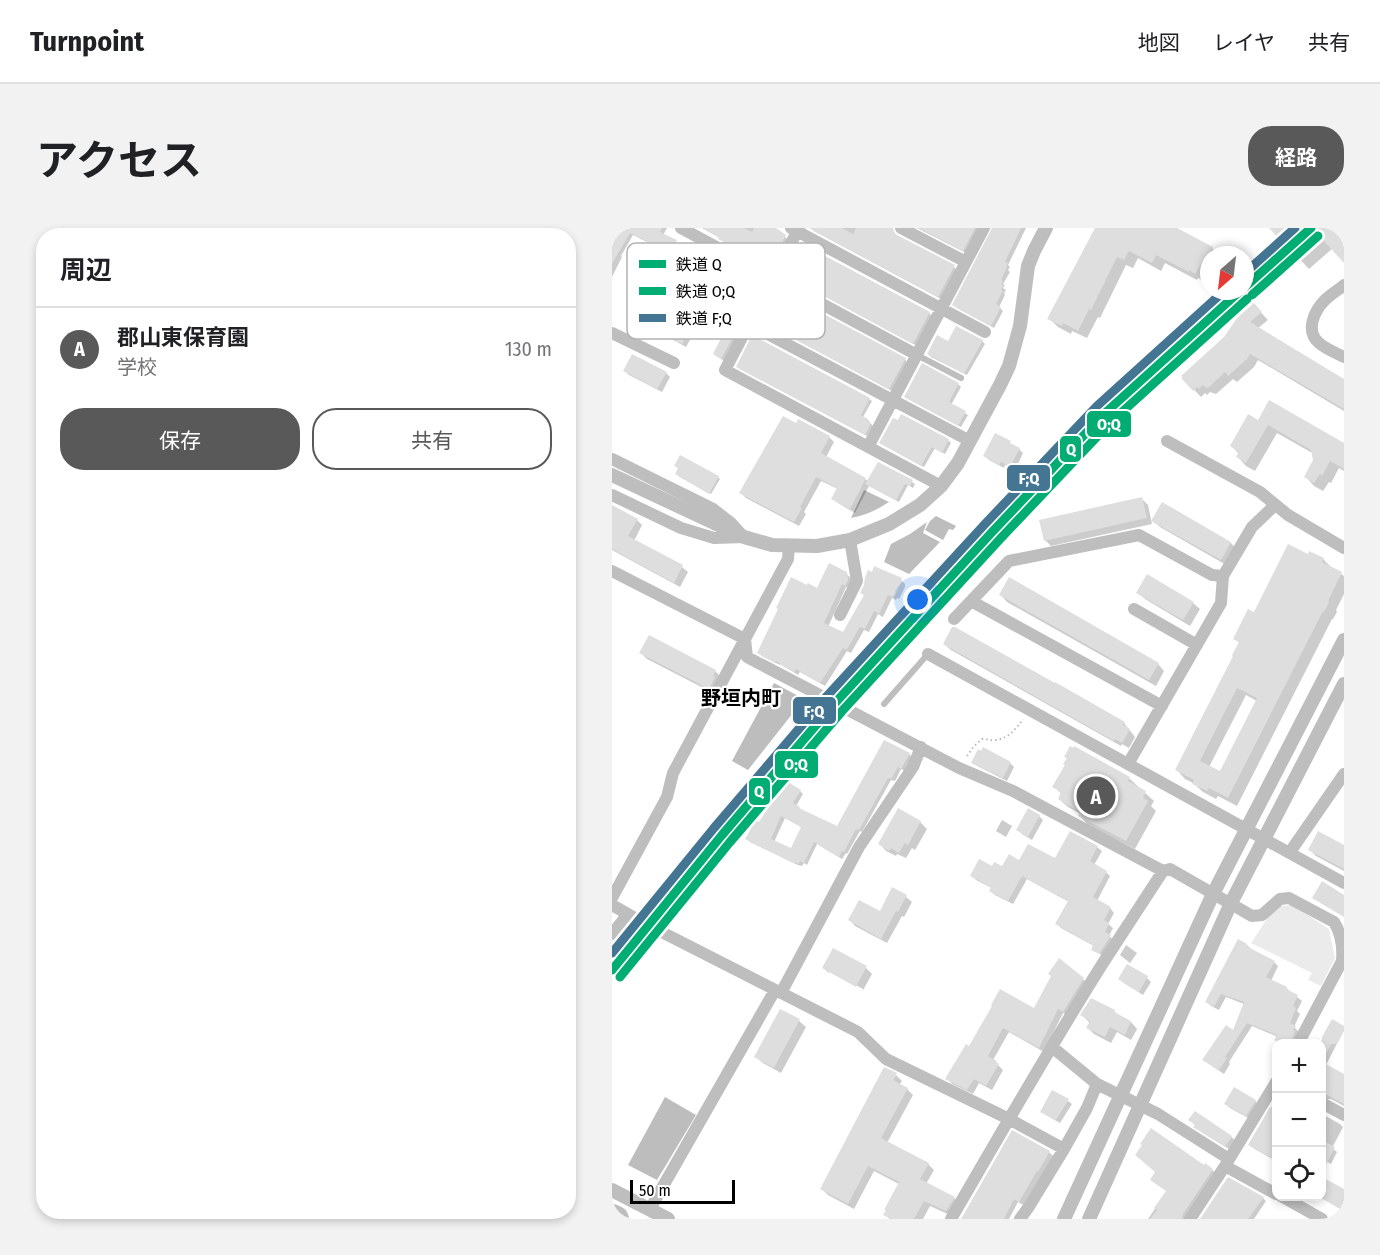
<!DOCTYPE html>
<html lang="ja">
<head>
<meta charset="utf-8">
<style>
  body { margin:0; font-family:"Fira Sans Condensed","Noto Sans JP",sans-serif; background:#f2f2f2; color:#202124 }
  .controls { position:absolute; right:18px; bottom:18px; display:grid; overflow:hidden; border-radius:12px; box-shadow:0 3px 9px #0003 }
  .controls button { width:54px; height:54px; display:grid; place-items:center; padding:0; border:0; border-bottom:2px solid #e0e0e0; background:#fff; color:#202124; font:30px sans-serif }
  .compass { position:absolute; left:588px; top:18px; width:54px; height:54px; border-radius:50%; background:#fff; box-shadow:0 3px 9px #0003; rotate:208deg }
  .scale { position:absolute; left:18px; bottom:15px; width:105px; box-sizing:border-box; padding-left:6px; border:3px solid #000; border-top:0; font-size:16px; line-height:21px; white-space:nowrap; color:#000; -webkit-text-stroke:4px #fff; paint-order:stroke }
  .you { position:absolute; left:306px; top:372px; width:21px; height:21px; margin:-15px; border:4px solid #fff; border-radius:50%; background:#1a73e8; box-shadow:0 0 0 9px #1a73e833 }
  .badge { display:grid; place-items:center; width:39px; height:39px; border-radius:50%; background:#595959; color:#fff; font-size:20px; font-weight:700 }
  .pin { position:absolute; translate:-50% -50%; border:3px solid #fff; box-shadow:0 2px 6px #0006 }
  .list { margin:0; padding:0; list-style:none }
  h2 { display:flex; justify-content:space-between; align-items:center; height:78px; margin:0; padding:0 24px; font-size:26px }
  h2 small { font-size:20px; font-weight:400; color:#757577 }
  .list li { display:grid; grid-template-columns:39px 1fr auto; gap:18px; align-items:center; box-sizing:border-box; height:84px; padding:0 24px; border-top:2px solid #e0e0e0 }
  .list b { display:block; font-size:22px; white-space:nowrap }
  .list p { margin:0; font-size:20px; white-space:nowrap; color:#757577 }
  .list em { font-size:20px; font-style:normal; color:#757577 }
  .actions { display:flex; gap:12px; padding:18px 24px }
  .actions a { flex:1; padding:14px 0; border:2px solid #595959; border-radius:24px; text-align:center; font-size:21px; color:#595959 }
  .actions .main { background:#595959; color:#fff }
  .icon { flex:none; width:33px; height:33px; fill:none; stroke:currentColor; stroke-width:2; stroke-linecap:round; stroke-linejoin:round }
  .map { position:relative; flex:none; width:732px; height:991px; overflow:hidden; border-radius:24px }
  header { display:flex; align-items:center; gap:36px; box-sizing:border-box; height:84px; padding:0 30px; background:#fff; border-bottom:2px solid #e0e0e0 }
  header strong { font-size:28px }
  nav { display:flex; gap:33px; margin-inline-start:auto; font-size:21px }
  .intro { display:flex; align-items:center; justify-content:space-between; box-sizing:border-box; height:144px; padding:0 36px }
  h1 { margin:0; font-size:42px }
  .button { padding:15px 27px; border-radius:24px; background:#595959; color:#fff; font-size:21px; font-weight:700 }
  main { display:flex; gap:36px; padding:0 36px }
  aside { flex:1; background:#fff; border-radius:24px; box-shadow:0 3px 9px #0003 }
  .map>svg:first-child { display:block }
</style>
</head>
<body>
<header>
<strong>Turnpoint</strong>
<nav><a>地図</a><a>レイヤ</a><a>共有</a></nav>
</header>
<div class="intro"><h1>アクセス</h1><a class="button">経路</a></div>
<main>
<aside>
<h2>周辺<small></small></h2>
<ul class="list">
<li><span class="badge">A</span><div><b>郡山東保育園</b><p>学校</p></div><em>130 m</em></li>
</ul>
<div class="actions"><a class="main">保存</a><a>共有</a></div>
</aside>
<div class="map">
<svg width="732" height="991" viewBox="0 0 732 991">
  <rect width="100%" height="100%" fill="#fff"/>
  <!-- green -->
  <path fill="#ebebeb" d="M680 677 717 701 723 730 709 758 696 752 700 745 639 715 663 679Z"/>
  <!-- water -->
  <path fill="#bdbdbd" d="M252 262 277 274C265 282 254 287 239 290Z
    M324 288 344 298 341 302 337 301 331 312 313 302 318 293Z
    M315 294 311 305 328 314 297 346 272 334 279 316 298 306Z
    M162 455 192 471 136 542 120 533Z
    M53 869 84 887 45 952 16 937Z"/>
  <!-- shadow -->
  <path fill="#0003" fill-rule="evenodd" d="M0 0H55L51 7 67 17 96 33 149 54 152 57 137 87 107 71 104 68 112 53 21 7 9 28 10 29 0 49Z
    M90 0H159L176 11 161 40 111 13 108 10Z
    M199 0H273L286 9 342 39 345 42 329 71 202 3Z
    M305 0H367L354 25Z
    M382 0H414L396 37 398 39 396 42 398 44 391 56 393 57 391 60 394 62 392 65 393 67 387 79 391 83 382 100 345 80 342 77Z
    M484 0H562L600 20 607 27H597V44L592 53 586 50 585 52 553 35 549 43 526 30 521 40 514 37 488 90 486 89 475 110 460 103 459 106 446 99 437 90Z
    M659 0H723L732 10V33L721 20 697 41Z
    M174 46 317 85 320 88 305 118 177 49Z
    M642 77 656 92 645 101 732 152V183L646 132 642 139 625 154 621 151 604 166 598 164 595 167 593 165 589 169 572 151 613 110Z
    M81 95 85 99 74 119 45 103 41 99Z
    M153 95 293 131 295 134 280 163Z
    M95 100 125 101 128 103 112 133 102 126 111 109Z
    M370 113 373 116 355 147 319 129 316 126 336 115Z
    M128 141 257 171 260 173 251 189 256 192 261 198 255 208Z
    M13 143 54 145 58 149 50 164 17 147Z
    M346 156 349 159 339 177 356 187 349 199 296 171Z
    M290 188 337 213 339 215 333 226 323 220 312 239 272 217Z
    M646 194 732 216V243L727 240 719 255 717 254 711 263 702 258 694 249 703 232 702 226 665 205 643 243 634 238 626 229 627 226 620 218Z
    M217 209 222 214 214 229 256 253 300 254 303 256 301 260 296 257 287 274 257 258 243 285 226 275 221 271 226 261 209 253 192 284 194 286 187 298 134 270 129 265Z
    M407 221 411 225 403 242 393 237 392 240 377 232 373 228Z
    M68 241 106 249 108 251 99 266 66 248Z
    M530 271 536 277 540 296 439 318 433 312Z
    M550 276 619 315 625 322 616 338 548 299 541 292Z
    M0 281 25 292 30 297 22 313 70 339 76 344 68 359 0 322Z
    M696 328 711 331 720 340 732 348V366L724 382 725 384 721 391H720L625 578 606 568 604 571 591 564 581 555 573 551 565 542 628 415 623 411 643 386ZM634 467 645 473 609 545 597 539Z
    M234 346 239 350 240 356 238 361 234 359 216 399 231 406 289 352 293 356V359L287 371 285 370 284 372 280 370 271 389 266 386 257 404 252 402 239 425 235 423 213 458 188 444 186 447 168 436V437L150 428 146 424 206 362Z
    M526 365 581 375 588 381 578 398 533 371Z
    M389 367 546 436 552 443 544 458 395 374Z
    M332 416 512 495 523 509 517 520 510 516 509 518 339 422Z
    M29 425 103 443 109 449 103 466 35 431Z
    M463 520 518 551 542 573 539 578 544 583 523 621 476 597 468 588 469 586 456 579 447 571 450 566 442 559 456 531 453 528Z
    M297 526 300 529 293 543 289 541 283 553 279 552 250 604 248 603 235 626 234 625 230 631 205 616 195 637 192 635 190 638 186 637 138 614 135 611 147 596 188 563 191 566 184 578 191 583 226 600ZM173 590 191 600 179 622 162 614Z
    M361 534 398 535 402 539 395 553 365 538Z
    M427 588 431 592 420 612 410 606 406 602Z
    M390 592 400 598 394 609 384 603Z
    M308 594 315 601 303 622 300 620 294 630 285 626 284 628 274 623 268 616Z
    M459 605 485 619 490 623 482 637 494 644 498 648 485 673 498 680 502 685 496 696 501 700 497 708 503 713 492 729 481 721 482 718 449 700 445 696 457 674 415 651 401 676 383 667 378 663 380 660 364 652 360 647 381 641 391 640 408 634 443 632Z
    M732 619V643L704 628 698 622Z
    M294 669 300 674 292 689 290 688 275 715 243 698 238 692 268 685Z
    M514 717 525 725 518 735 508 727Z
    M635 717 639 721 662 734 666 738 659 753 674 760 690 773 685 783 688 786 682 799 687 804 684 816H668L664 812 666 809 640 798 617 834 618 836 612 846 597 836 622 804 632 776 614 769 607 782 599 778 595 774Z
    M211 740H254L260 746 250 764 251 761 217 742V745Z
    M535 750 539 754 531 767 512 755 507 751Z
    M471 751 476 756 457 788 451 785 432 824 397 804 381 832 391 842 380 862 367 855 361 866 340 856 335 850 358 821 382 778 423 782Z
    M169 783 187 793 194 799 169 845 151 835 144 829Z
    M502 783 507 789 519 794 525 801 519 812 505 804 499 815 482 806 476 800 478 795 470 787Z
    M720 793 732 802 714 837 732 847V878L719 871H712L710 869V816H708Z
    M284 847 290 853 287 857 295 861 301 867 275 915 316 936 322 942 314 956 342 970 348 976 340 988 318 978 311 991H278L273 987 287 956 262 943 242 981 216 967 210 961Z
    M664 872V933L641 920 637 916Z
    M456 873 460 876 448 895 434 887 430 884Z
    M643 873 647 877 638 891 618 880 614 876Z
    M710 886 728 896 731 899 720 920 725 924 719 936 710 931Z
    M587 902 619 909 623 912 617 921Z
    M437 924 441 928 411 977 406 974 397 991H350Z
    M592 939 600 942 604 945 574 991H536L555 963Z
    M710 951 732 963V983L706 968H710Z
    M651 970 654 973 642 991H590Z"/>
  <g fill="none" stroke-linecap="round" stroke-linejoin="round">
    <!-- river -->
    <path stroke="#bdbdbd" stroke-width="26" d="M0 989 4 991"/>
  </g>
  <!-- building -->
  <path fill="#dedede" fill-rule="evenodd" d="M5 0H50L48 4 65 12 64 14 95 31 98 25 150 53 133 85 102 68 111 52 18 5 0 36V9Z
    M91 0H132L140 4 142 0H164L174 7 158 38 106 11 107 9Z
    M197 0H230L241 6 244 0H281L282 4 285 7 343 37 326 69Z
    M307 0H363L351 23Z
    M380 0H409L393 34 396 35 394 39H395L389 52 391 53 389 56 391 57 389 62 391 63 384 76 389 79 379 98 340 77Z
    M483 0H565L601 19 593 33 591 32 583 46 577 42V44L544 27 540 35 517 23 512 32 505 29 479 82 477 81 466 103 451 95 450 98 435 91Z
    M657 0H723L732 10V35L712 13 688 34Z
    M189 15 318 84 301 116 172 46Z
    M165 61 294 130 277 161 148 93Z
    M642 75 650 84 638 94 732 151V181L638 126 635 131 616 148 613 144 596 160 590 157 587 161 585 159 581 163 569 150H571L569 148 612 109 625 90Z
    M50 78 82 94 70 116 39 99Z
    M97 84 126 100 109 131 101 126 110 108 90 98Z
    M344 98 371 112 352 146 315 126 325 107 336 113Z
    M140 107 258 170 249 187 256 191 255 193 259 195 253 207 124 139Z
    M20 126 55 144 45 161 11 143Z
    M310 135 347 155 337 174 354 183 346 198 292 169Z
    M657 172 732 215V241L718 233 710 248 708 246 702 255 692 249 701 232 699 222 656 197 634 235 624 229 627 224 618 218 636 186 646 192Z
    M289 186 337 211 330 225 320 219 309 238 267 215 281 190 286 192Z
    M171 188 184 195 186 191 218 208 209 225 254 250 238 281 219 271 225 260 204 249 188 279 190 280 182 294 127 265Z
    M383 205 399 213 398 215 408 220 398 239 389 234 387 237 371 228Z
    M68 227 107 248 97 266 63 246 66 240 62 238Z
    M266 234 301 252 298 258 293 256 284 272 253 256Z
    M530 269 535 290 432 313 427 292Z
    M550 274 619 314 609 332 539 293Z
    M0 277 26 291 16 308 71 337 62 355 0 321Z
    M676 316 696 326 697 323 712 330 710 334 730 344 716 373 717 374 712 384 711 383 616 570 597 560 595 563 580 556 582 552 563 542 621 428 620 427 627 414 621 411 636 381 642 384ZM625 460 645 470 608 543 588 533Z
    M217 335 235 344 236 352 233 358 230 356 212 395 231 404 252 367 248 365 252 357 253 349 256 342 260 344 262 338 290 350 289 353H290L283 368 281 367 280 369 276 367 267 386 262 383 253 401 248 399 235 421 234 422 231 420 208 455 184 441 182 444 164 433 163 435 145 425 166 381 164 380 179 349 195 357 196 355 205 360Z
    M535 346 582 374 571 392 524 365Z
    M397 349 547 435 537 452 387 367Z
    M340 399H343L443 455V454L513 494 511 497 518 501 510 515 503 511 502 513 331 416Z
    M37 407 104 442 101 448 103 449 97 461 27 425Z
    M272 512 298 525 289 541 286 539 279 551 276 550 247 602 244 601 232 624 230 623 227 629 202 614 192 635 188 633 187 636 183 634V636L133 611 144 592 147 594 173 552 189 562 181 575 188 579 187 580 225 598ZM169 588 189 599 179 620 159 611Z
    M458 518 462 520V518L518 549 516 553 534 563 531 570 536 573 514 613 466 588 468 584 446 571 449 564 440 559 453 537 451 536 455 530 452 529Z
    M371 519 399 534 391 550 359 535 366 521 369 523Z
    M286 580 309 593 296 617 293 615 287 625 279 620 277 623 266 616Z
    M416 580 428 587 416 609 404 602Z
    M458 603 486 618 478 633 495 643 481 669 499 679 492 692 497 695 493 704 499 707 487 726 479 722 481 717 443 696 456 673 410 648 396 673 377 663 379 659 358 648 367 631 380 638 382 634 390 638 397 626 407 632 416 616 443 630Z
    M706 603 732 617V641L696 622Z
    M710 653 732 667V689L700 670Z
    M280 659 295 667 286 684 284 683 269 711 236 692 247 672 268 683Z
    M626 711 635 716 634 718 663 733 654 749 675 759 674 761 686 767 681 778 684 780 678 795 684 798 681 802 683 803 678 816H669L662 812 665 807 635 795 613 829 615 830 607 842 590 832 614 797 621 802 632 774 609 766 602 779 593 774Z
    M221 720 255 738 244 759 210 740Z
    M447 730 472 750 451 784 446 781 427 820 391 800 376 828 385 833 384 834 387 836 374 858 362 851 355 862 333 851 354 816 357 818 380 778 379 777 388 761 422 780 439 748 436 746Z
    M515 736 536 748 527 764 506 751Z
    M479 770 503 782 502 784 519 793 513 807 498 799 493 809 474 800 478 793 468 787Z
    M168 781 188 791 162 840 142 829Z
    M720 791 732 798V803L725 816H719L710 834 732 846V876L710 864V809Z
    M272 839 285 845 281 852 296 860 269 910 317 935 308 951 343 969 334 983 312 973 302 991H279L271 987 274 982H272L287 954 256 938 236 976 208 961Z
    M622 859 644 872 634 888 612 876Z
    M440 862 457 871 444 892 428 884Z
    M658 879 664 883V932L636 917Z
    M583 883 620 908 613 919 581 899 583 897 576 892Z
    M539 900 592 937 593 935 601 941 571 986 570 991H538L545 982 542 980 554 963 538 952 543 944 523 927 530 917 528 916Z
    M400 902 438 923 426 944 425 943 407 974 402 971 392 991H349Z
    M710 912 723 919 710 945Z
    M616 949 652 969 636 991H588Z
    M710 949 732 961V983L710 970Z"/>
  <g fill="none" stroke-linecap="round" stroke-linejoin="round">
    <!-- path -->
    <path stroke="#b9b9b9" stroke-width="2" stroke-dasharray="1.5 3" stroke-linecap="butt" d="M355 528 362 518 370 511C375 511 380 513 384 512 397 510 404 501 411 491"/>
    <!-- service -->
    <path stroke="#bebebe" stroke-width="6" d="M305 127 349 150
      M272 476 316 426"/>
    <!-- minor -->
    <path stroke="#bebebe" stroke-width="12" d="M69 0 305 127
      M179 0 373 104
      M187 0 113 142 329 258
      M289 0 354 34
      M732 57C726 62 718 67 713 72 702 83 693 103 707 115 714 121 724 125 732 129
      M99 76 358 213
      M0 105 62 135
      M555 213 648 264 676 287 732 320
      M256 219 372 0
      M0 231 101 281 119 295 130 307
      M0 267 69 300 102 310 132 309
      M0 343 133 411 135 429 347 540 401 563 551 643 558 641 640 688 650 687 668 671 677 670 722 694C729 705 731 720 730 733L686 816
      M359 373 550 478
      M522 381 585 417
      M228 387 245 353 238 312
      M342 391 397 333 527 307 600 347 611 348
      M316 426 732 655
      M516 536 609 375 611 348 640 299 663 277
      M678 624 732 546
      M0 670 55 569 61 545 176 331 177 318
      M0 677 28 693 246 804 274 831 397 891 452 921 475 880 485 856
      M0 706 16 686
      M169 765 247 619 301 539 309 519
      M440 819 485 856 546 886 617 931
      M710 875 732 887
      M613 938 664 966
      M669 968 710 991
      M38 981 163 762
      M339 991C389 905 438 819 491 735 511 704 531 674 551 643
      M408 991 416 980 452 921
      M578 991 613 938 664 854"/>
    <!-- tertiary -->
    <path stroke="#bebebe" stroke-width="14" d="M0 247 132 309 160 317 205 318 238 312 277 296 308 277 329 258 346 235 388 157 397 138 408 98 416 38 422 23 434 0
      M0 962 56 991
      M452 991 601 666 732 412
      M477 991 619 675 732 456"/>
    <defs>
      <path id="rail-1" d="M633 59 699 0
        M0 742 110 607 223 475 381 303 492 186 628 63"/>
      <path id="rail-2" d="M640 67 706 8
        M8 749 118 614 231 482 389 310 499 194 635 71"/>
      <path id="rail-3" d="M633 45 683 0
        M0 725 102 600 215 468 373 296 485 178 612 63"/>
    </defs>
    <!-- rail-1 casing -->
    <use href="#rail-1" stroke="#fff" stroke-width="14"/>
    <!-- rail-2 casing -->
    <use href="#rail-2" stroke="#fff" stroke-width="14"/>
    <!-- rail-3 casing -->
    <use href="#rail-3" stroke="#fff" stroke-width="14"/>
    <!-- rail-1 -->
    <use href="#rail-1" stroke="#02ad73" stroke-width="9"/>
    <!-- rail-2 -->
    <use href="#rail-2" stroke="#02ad73" stroke-width="9"/>
    <!-- rail-3 -->
    <use href="#rail-3" stroke="#447694" stroke-width="9"/>
  </g>
  <g text-anchor="middle" stroke-width="4.5" stroke-linejoin="round" paint-order="stroke">
    <!-- neighbourhood labels -->
    <g font-size="20" font-weight="bold" fill="#000" stroke="#fff">
      <text x="129" y="477">野垣内町</text>
    </g>
  </g>
  <!-- legend -->
  <rect x="15" y="15" width="198" height="96" rx="9" fill="#fff" stroke="#b2b2b2" stroke-width="1.5"/>
  <rect x="27" y="32" width="27" height="8" fill="#02ad73"/>
  <rect x="27" y="59" width="27" height="8" fill="#02ad73"/>
  <rect x="27" y="86" width="27" height="8" fill="#447694"/>
  <g font-size="16" fill="#000">
    <text x="64" y="42">鉄道 Q</text>
    <text x="64" y="69">鉄道 O;Q</text>
    <text x="64" y="96">鉄道 F;Q</text>
  </g>
  <g stroke="#fff" stroke-width="2">
    <rect x="474" y="182" width="46" height="28" rx="6" fill="#02ad73"/>
    <rect x="447" y="207" width="23" height="28" rx="6" fill="#02ad73"/>
    <rect x="394" y="236" width="45" height="28" rx="6" fill="#447694"/>
    <rect x="180" y="468" width="45" height="29" rx="6" fill="#447694"/>
    <rect x="162" y="522" width="45" height="29" rx="6" fill="#02ad73"/>
    <rect x="136" y="549" width="23" height="29" rx="6" fill="#02ad73"/>
  </g>
  <g font-size="16" text-anchor="middle" font-weight="bold" fill="#fff">
    <text x="497" y="202">O;Q</text>
    <text x="459" y="227">Q</text>
    <text x="417" y="256">F;Q</text>
    <text x="202" y="489">F;Q</text>
    <text x="184" y="542">O;Q</text>
    <text x="147" y="569">Q</text>
  </g>
</svg>
<div class="controls">
<button>+</button>
<button>−</button>
<button><svg class="icon" aria-label="locate" viewBox="0 0 24 24"><circle cx="12" cy="12" r="6"/><path d="M12 2v4M12 18v4M2 12h4M18 12h4"/></svg></button>
</div>
<svg class="compass" viewBox="-18 -18 36 36"><path d="M0-13l5 13h-10z" fill="#e53935"/><path d="M0 13l5-13h-10z" fill="#757577"/></svg>
<div class="scale">50 m</div>
<div class="you"></div>
<div class="pin badge" style="left:484px;top:568px">A</div>
</div>
</main>
</body>
</html>
